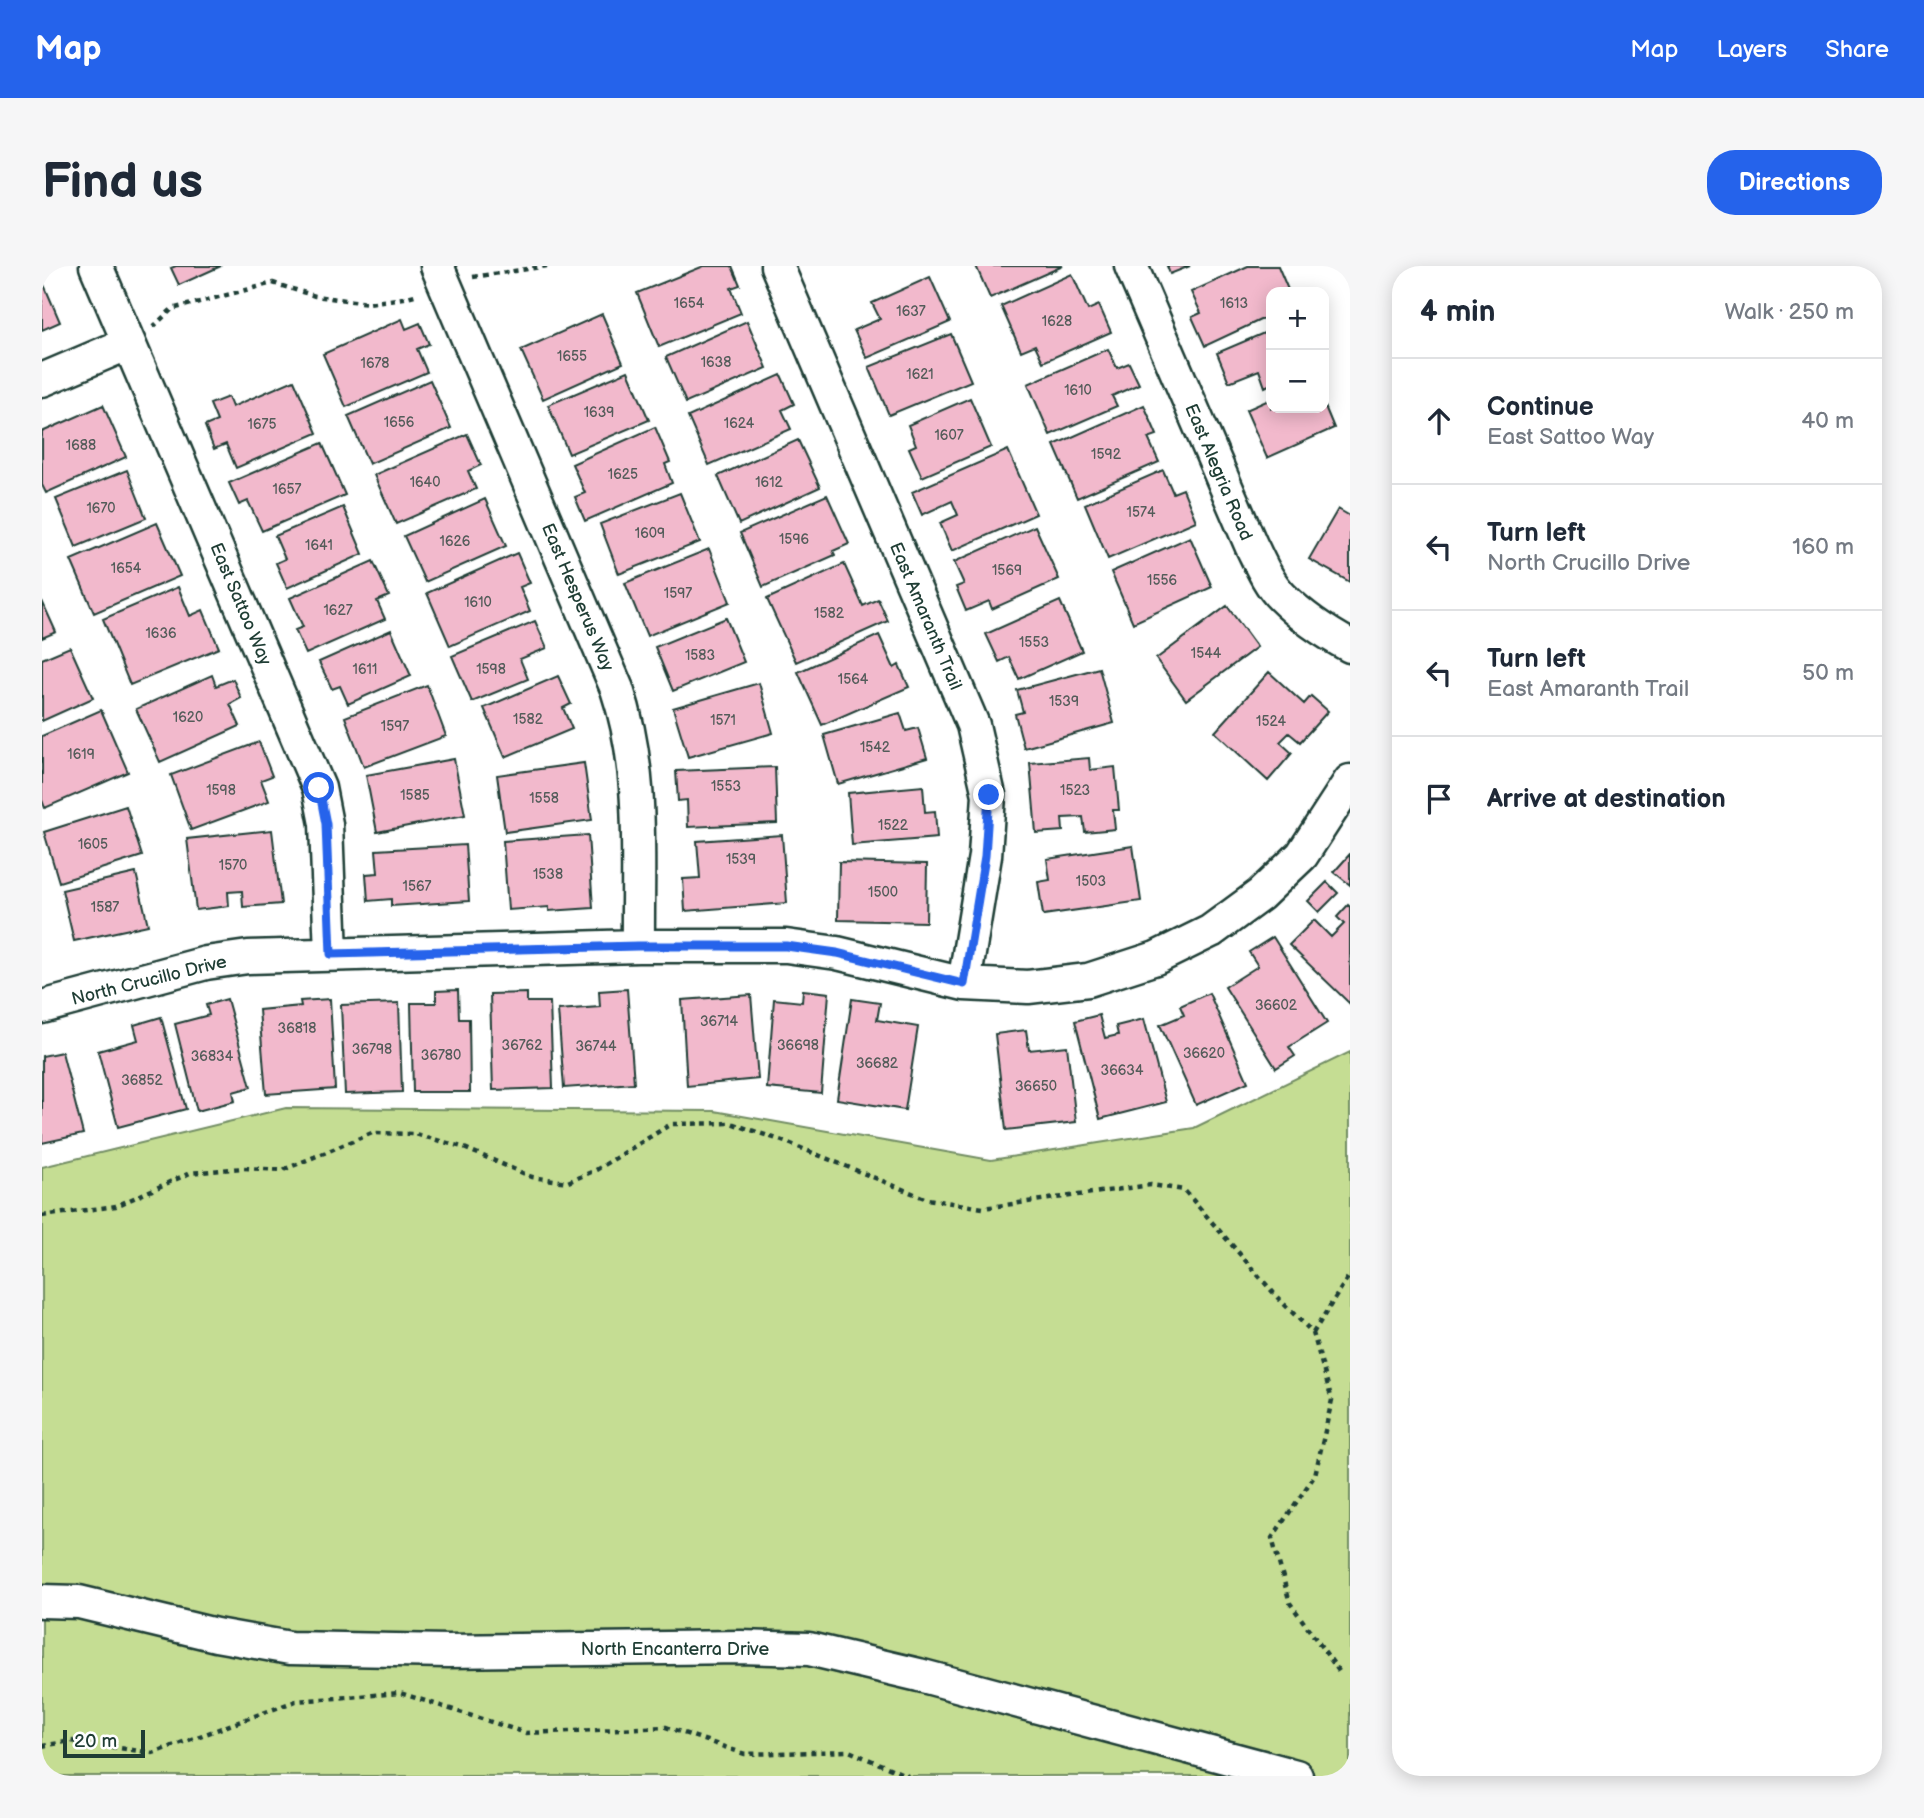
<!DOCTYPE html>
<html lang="en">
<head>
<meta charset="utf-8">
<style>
  body { margin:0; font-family:"Balsamiq Sans",sans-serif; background:#f6f6f7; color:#1f2937 }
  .controls { position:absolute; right:21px; top:21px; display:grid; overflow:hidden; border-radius:14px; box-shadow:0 4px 18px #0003 }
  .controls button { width:63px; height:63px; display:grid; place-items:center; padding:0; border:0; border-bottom:2px solid #e0e1e3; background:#fff; color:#1f2937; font:35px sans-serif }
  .scale { position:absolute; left:21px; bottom:18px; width:82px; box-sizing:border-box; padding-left:7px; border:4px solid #1f3d34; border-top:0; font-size:19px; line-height:24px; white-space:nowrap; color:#1f3d34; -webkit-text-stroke:5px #fff; paint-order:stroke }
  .stop { position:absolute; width:21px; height:21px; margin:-16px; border:5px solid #2563eb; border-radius:50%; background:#fff }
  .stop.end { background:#2563eb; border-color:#fff; box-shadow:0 2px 7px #0008 }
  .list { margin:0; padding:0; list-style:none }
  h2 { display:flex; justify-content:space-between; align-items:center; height:91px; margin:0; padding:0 28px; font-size:30px }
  h2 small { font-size:23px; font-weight:400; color:#747a83 }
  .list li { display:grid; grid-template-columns:46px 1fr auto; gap:21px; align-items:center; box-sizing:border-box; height:126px; padding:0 28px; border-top:2px solid #e0e1e3 }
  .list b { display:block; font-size:26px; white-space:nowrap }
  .list p { margin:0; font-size:23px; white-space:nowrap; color:#747a83 }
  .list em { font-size:23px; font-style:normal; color:#747a83 }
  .icon { flex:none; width:38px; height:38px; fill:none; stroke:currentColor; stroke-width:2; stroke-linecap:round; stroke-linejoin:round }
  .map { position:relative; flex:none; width:1308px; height:1510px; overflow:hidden; border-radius:28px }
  header { display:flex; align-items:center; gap:42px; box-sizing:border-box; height:98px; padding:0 35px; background:#2563eb; color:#fff }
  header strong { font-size:33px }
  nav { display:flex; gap:38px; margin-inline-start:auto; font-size:24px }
  .intro { display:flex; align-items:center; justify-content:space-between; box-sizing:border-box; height:168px; padding:0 42px }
  h1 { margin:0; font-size:49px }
  .button { padding:18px 32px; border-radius:28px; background:#2563eb; color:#fff; font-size:24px; font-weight:700 }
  main { display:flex; gap:42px; padding:0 42px }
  aside { flex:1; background:#fff; border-radius:28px; box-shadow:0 4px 18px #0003 }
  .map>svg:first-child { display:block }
</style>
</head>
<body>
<header>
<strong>Map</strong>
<nav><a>Map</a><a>Layers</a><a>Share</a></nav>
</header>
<div class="intro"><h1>Find us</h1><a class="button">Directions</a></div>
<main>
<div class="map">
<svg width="1308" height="1510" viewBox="0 0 1308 1510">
  <rect width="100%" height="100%" fill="#fff"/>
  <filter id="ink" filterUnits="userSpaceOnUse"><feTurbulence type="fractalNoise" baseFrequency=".0143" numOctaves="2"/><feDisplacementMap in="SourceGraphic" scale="14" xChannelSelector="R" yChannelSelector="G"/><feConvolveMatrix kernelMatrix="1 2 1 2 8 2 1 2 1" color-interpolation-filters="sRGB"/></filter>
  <g filter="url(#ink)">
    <!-- green -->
    <path fill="#c5dd93" stroke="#728d64" stroke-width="2" d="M1308 786V1510H0V901L244 842 672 845 949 894 1152 862Z"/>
    <!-- building -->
    <path fill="#f2b9cc" stroke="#1f3d34" stroke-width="2" d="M134 0H179L137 19 129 2Z
      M662 0H690L698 19 689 22 699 47 617 81 595 27Z
      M934 0H1021L948 32Z
      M1125 0H1148L1128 8Z
      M1206 0H1236L1247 26H1229V49L1163 80 1150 51 1159 47 1149 26Z
      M1030 8 1046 44 1057 39 1069 66 1001 96 993 79 979 85 959 40Z
      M888 11 908 56 825 92 812 64 838 53 830 37Z
      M0 14 18 56 0 64Z
      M560 48 581 97 501 133 479 84Z
      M360 53 364 63 378 57 387 78 375 83 385 106 304 141 281 88Z
      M705 55 725 102 644 137 624 91Z
      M1229 64V118L1223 121 1217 104 1187 116 1175 87Z
      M909 68 929 115 847 149 827 101Z
      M1066 83 1075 102 1087 97 1097 118 1070 130 1075 140 1008 169 986 118Z
      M586 105 607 154 527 188 506 139Z
      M739 109 752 138 740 144 749 163 667 199 646 151Z
      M252 114 275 167 194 202 184 178 172 183 163 160 175 155 168 138 186 131 190 141Z
      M388 114 409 162 327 198 306 150Z
      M928 132 949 181 880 211 867 182 874 179 866 159Z
      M1229 133V142H1282V138L1292 162 1225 192 1204 144Z
      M61 139 84 191 4 227 0 219V166Z
      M1102 139 1115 169 1106 172 1117 196 1035 232 1012 179Z
      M613 161 628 196 623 198 630 217 543 255 533 231 543 227 530 198Z
      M425 168 439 199 426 205 434 223 354 258 332 209Z
      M756 174 778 221 697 258 676 210Z
      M280 177 303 229 220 265 206 235 197 239 187 217Z
      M966 184 994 248 910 285 898 257 916 249 910 235 880 249 870 226Z
      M85 204 104 252 34 281 14 233Z
      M1121 204 1131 227 1141 223 1154 255 1066 293 1043 238Z
      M638 227 658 276 577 308 558 258Z
      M785 229 807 278 791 285 793 289 721 321 698 267Z
      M443 233 464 280 383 316 362 270Z
      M301 241 321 288 245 322 234 297 243 293 233 270Z
      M1296 243 1308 250V316L1267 293Z
      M115 257 138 310 52 347 29 294Z
      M993 260 1017 313 950 343 947 335 924 345 914 321 922 318 912 296Z
      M1148 271 1170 321 1091 357 1069 306Z
      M667 283 688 336 605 370 583 317Z
      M475 287 488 317 478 321 488 345 408 380 385 327Z
      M331 295 347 330 335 335 343 353 264 388 253 364 261 361 248 332Z
      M802 298 821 340 836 333 846 355 754 396 725 333Z
      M136 321 148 350 161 344 177 382 88 419 61 353Z
      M0 335 14 366 0 372Z
      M1018 335 1040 385 977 413 967 391 957 396 944 368Z
      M1185 340 1215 381 1144 434 1114 393Z
      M684 352 702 396 631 425 613 381Z
      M493 355 505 382 478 393 486 413 430 436 410 390Z
      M349 364 369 410 306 438 298 420 290 423 277 396Z
      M837 369 852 402 857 399 867 421 780 459 756 406Z
      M28 381 51 432 0 455V393Z
      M1057 402 1072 457 982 482 973 448 981 446 975 424Z
      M1227 406 1262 438 1269 430 1286 445 1258 476 1247 467 1238 476 1250 487 1226 515 1173 466Z
      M170 409 174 420 191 413 199 432 188 438 198 460 118 496 94 443Z
      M516 410 529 438 521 442 530 463 463 491 442 442Z
      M717 417 731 467 646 491 631 442Z
      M385 419 404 470 322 501 303 451Z
      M59 444 86 506 3 542 0 534V470Z
      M858 447 864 465 876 462 885 492 796 518 782 469Z
      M217 476 230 510 219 514 227 535 149 564 129 509Z
      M1047 492 1048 504 1073 501 1077 544H1071L1073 563 1043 566 1041 551 1020 552 1021 565 994 567 988 497Z
      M412 493 423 549 335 566 324 509Z
      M542 497 550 554 463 566 455 509Z
      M733 501 735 557 646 561 645 534 636 535 634 505Z
      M881 520 883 546 893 545 895 572 810 579 806 527Z
      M84 540 100 590 17 616 2 566Z
      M230 564 239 638 201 641 200 625 186 626 187 640 154 644 145 573Z
      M546 569 551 642 507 645V641L466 644 461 575Z
      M740 569 745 637 643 645 641 613 658 612 655 575Z
      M423 579 427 635 349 640V633L326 635 324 608 336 607 334 584Z
      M1091 580 1099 635 1001 649 996 616 1008 614 1005 593Z
      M1308 588V619L1292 606Z
      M797 596 885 598 884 656 796 654Z
      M94 607 106 659 32 675 20 624Z
      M1285 616 1296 627 1277 646 1266 635Z
      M1306 639 1308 641V738L1247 679 1272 654 1289 671 1302 658 1295 651Z
      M1231 671 1285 757 1247 781 1253 790 1234 802 1183 721 1216 700 1207 686Z
      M585 723 592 817 522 822 516 744 558 741 557 725Z
      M416 724 417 753H427L428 826H371L369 737H394V725Z
      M761 724 787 727 779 827 725 822 732 733 760 736Z
      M485 727V736H508L511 822 451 824 448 728Z
      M1167 727 1206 816 1154 839 1118 759 1142 749 1138 740Z
      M709 729 716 813 645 820 640 734Z
      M185 733 209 821 191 826 193 835 155 845 133 758 167 749 164 739Z
      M288 733 293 823 224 828 217 744 259 740 258 735Z
      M810 733 838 737 835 754 876 761 863 844 795 833Z
      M357 737 360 826 303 828 299 739Z
      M1057 749 1063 772 1076 769 1074 760 1102 753 1124 836 1058 853 1033 755Z
      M119 751 144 843 76 861 56 785 96 774 92 759Z
      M984 764 987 784 1025 780 1034 856 964 864 953 768Z
      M20 786 41 868 0 877V790Z"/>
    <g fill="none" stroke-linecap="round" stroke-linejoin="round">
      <defs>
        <path id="street" d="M54 0 277 522 284 558 289 688
          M395 0 575 423C603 506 595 594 596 680
          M735 0 931 459 947 529 943 590 922 718
          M1089 0 1209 279C1218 297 1226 317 1240 331 1260 351 1284 367 1308 380
          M0 114 87 77
          M0 741 164 697 206 691 596 680H744L795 687 922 718 986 721 1046 714 1114 692 1169 665 1218 629 1260 589 1308 515
          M0 1335 37 1336 174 1369 248 1382 406 1385 699 1381 767 1383 877 1409 1254 1510"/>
      </defs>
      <!-- street casing -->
      <use href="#street" stroke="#1f3d34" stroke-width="37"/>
      <!-- path -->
      <path stroke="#1f3d34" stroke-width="4.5" stroke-dasharray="5 5" stroke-linecap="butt" d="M431 11 506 0
        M111 61 130 43 231 17 273 30 326 37 362 32 376 28
        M0 950 74 940 148 907 201 902 241 904 330 867 373 868 420 881 490 911 526 916 554 904 629 858 689 857 749 878 885 933 941 942 1109 919 1142 924 1236 1032 1271 1067 1290 1134 1273 1209 1230 1272 1248 1337 1299 1408
        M1271 1067 1308 1008
        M0 1480 29 1475 111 1487 254 1435 358 1427 484 1467 624 1461 703 1488 807 1485 866 1510"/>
      <!-- street -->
      <use href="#street" stroke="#fff" stroke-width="32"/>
    </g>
  </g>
  <g fill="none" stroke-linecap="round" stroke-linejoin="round" filter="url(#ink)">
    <!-- route -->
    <path stroke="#2563eb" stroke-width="9" d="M277 522 284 558 289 688 596 680H744L795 687 922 718 943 590 947 529"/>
  </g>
  <g text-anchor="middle" stroke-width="6" stroke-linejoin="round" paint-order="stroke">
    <!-- number labels -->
    <g font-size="14" fill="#545c5a">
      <text x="647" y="42">1654</text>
      <text x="1192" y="42">1613</text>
      <text x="869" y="50">1637</text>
      <text x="1015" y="60">1628</text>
      <text x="530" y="95">1655</text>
      <text x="674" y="101">1638</text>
      <text x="333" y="102">1678</text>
      <text x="878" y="113">1621</text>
      <text x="1036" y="129">1610</text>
      <text x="557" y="151">1639</text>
      <text x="357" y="161">1656</text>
      <text x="697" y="162">1624</text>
      <text x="220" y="163">1675</text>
      <text x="907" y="174">1607</text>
      <text x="39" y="184">1688</text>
      <text x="1064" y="193">1592</text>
      <text x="581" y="213">1625</text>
      <text x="383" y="221">1640</text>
      <text x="727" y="221">1612</text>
      <text x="245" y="228">1657</text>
      <text x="59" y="247">1670</text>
      <text x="1099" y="251">1574</text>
      <text x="608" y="272">1609</text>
      <text x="752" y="278">1596</text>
      <text x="413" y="280">1626</text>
      <text x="277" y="284">1641</text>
      <text x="84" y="307">1654</text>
      <text x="965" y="309">1569</text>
      <text x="1120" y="319">1556</text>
      <text x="636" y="332">1597</text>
      <text x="436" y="341">1610</text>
      <text x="296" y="349">1627</text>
      <text x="787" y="352">1582</text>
      <text x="119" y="372">1636</text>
      <text x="992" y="381">1553</text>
      <text x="1164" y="392">1544</text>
      <text x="658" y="394">1583</text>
      <text x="323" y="408">1611</text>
      <text x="449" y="408">1598</text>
      <text x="811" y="418">1564</text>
      <text x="1022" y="440">1539</text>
      <text x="146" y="456">1620</text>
      <text x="486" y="458">1582</text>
      <text x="681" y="459">1571</text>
      <text x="1229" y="460">1524</text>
      <text x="353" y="465">1597</text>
      <text x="833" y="486">1542</text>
      <text x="39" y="493">1619</text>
      <text x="684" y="525">1553</text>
      <text x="179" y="529">1598</text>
      <text x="1033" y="529">1523</text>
      <text x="373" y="534">1585</text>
      <text x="502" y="537">1558</text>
      <text x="851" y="564">1522</text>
      <text x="51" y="583">1605</text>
      <text x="699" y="598">1539</text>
      <text x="191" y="604">1570</text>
      <text x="506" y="613">1538</text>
      <text x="1049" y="620">1503</text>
      <text x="375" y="625">1567</text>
      <text x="841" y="631">1500</text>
      <text x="63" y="646">1587</text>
      <text x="1234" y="744">36602</text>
      <text x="677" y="760">36714</text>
      <text x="255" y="767">36818</text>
      <text x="480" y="784">36762</text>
      <text x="756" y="784">36698</text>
      <text x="554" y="785">36744</text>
      <text x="330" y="788">36798</text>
      <text x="1162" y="792">36620</text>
      <text x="399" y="794">36780</text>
      <text x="170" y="795">36834</text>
      <text x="835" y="802">36682</text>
      <text x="1080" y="809">36634</text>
      <text x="100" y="819">36852</text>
      <text x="994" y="825">36650</text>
    </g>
    <!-- street labels -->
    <g font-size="18" fill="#1f3d34" stroke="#fff">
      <text transform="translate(1177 206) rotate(67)" y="6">East Alegria Road</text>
      <text transform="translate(536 331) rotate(67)" y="6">East Hesperus Way</text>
      <text transform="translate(199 338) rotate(67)" y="6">East Sattoo Way</text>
      <text transform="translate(884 350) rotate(67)" y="6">East Amaranth Trail</text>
      <text transform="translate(107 714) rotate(-14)" y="6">North Crucillo Drive</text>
      <text x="633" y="1389">North Encanterra Drive</text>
    </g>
  </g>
</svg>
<div class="controls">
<button>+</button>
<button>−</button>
</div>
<div class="scale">20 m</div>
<div class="stop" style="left:277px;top:522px"></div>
<div class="stop end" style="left:947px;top:529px"></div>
</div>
<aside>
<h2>4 min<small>Walk · 250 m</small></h2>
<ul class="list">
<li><svg class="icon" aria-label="ahead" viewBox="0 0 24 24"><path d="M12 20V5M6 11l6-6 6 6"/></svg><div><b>Continue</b><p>East Sattoo Way</p></div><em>40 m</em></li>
<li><svg class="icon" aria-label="left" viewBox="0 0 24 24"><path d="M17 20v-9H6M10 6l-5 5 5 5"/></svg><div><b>Turn left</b><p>North Crucillo Drive</p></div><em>160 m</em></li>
<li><svg class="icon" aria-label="left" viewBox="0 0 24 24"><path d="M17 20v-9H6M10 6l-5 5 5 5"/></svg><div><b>Turn left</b><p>East Amaranth Trail</p></div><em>50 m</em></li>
<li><svg class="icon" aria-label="arrive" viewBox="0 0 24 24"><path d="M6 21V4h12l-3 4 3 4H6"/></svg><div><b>Arrive at destination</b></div></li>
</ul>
</aside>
</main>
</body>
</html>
